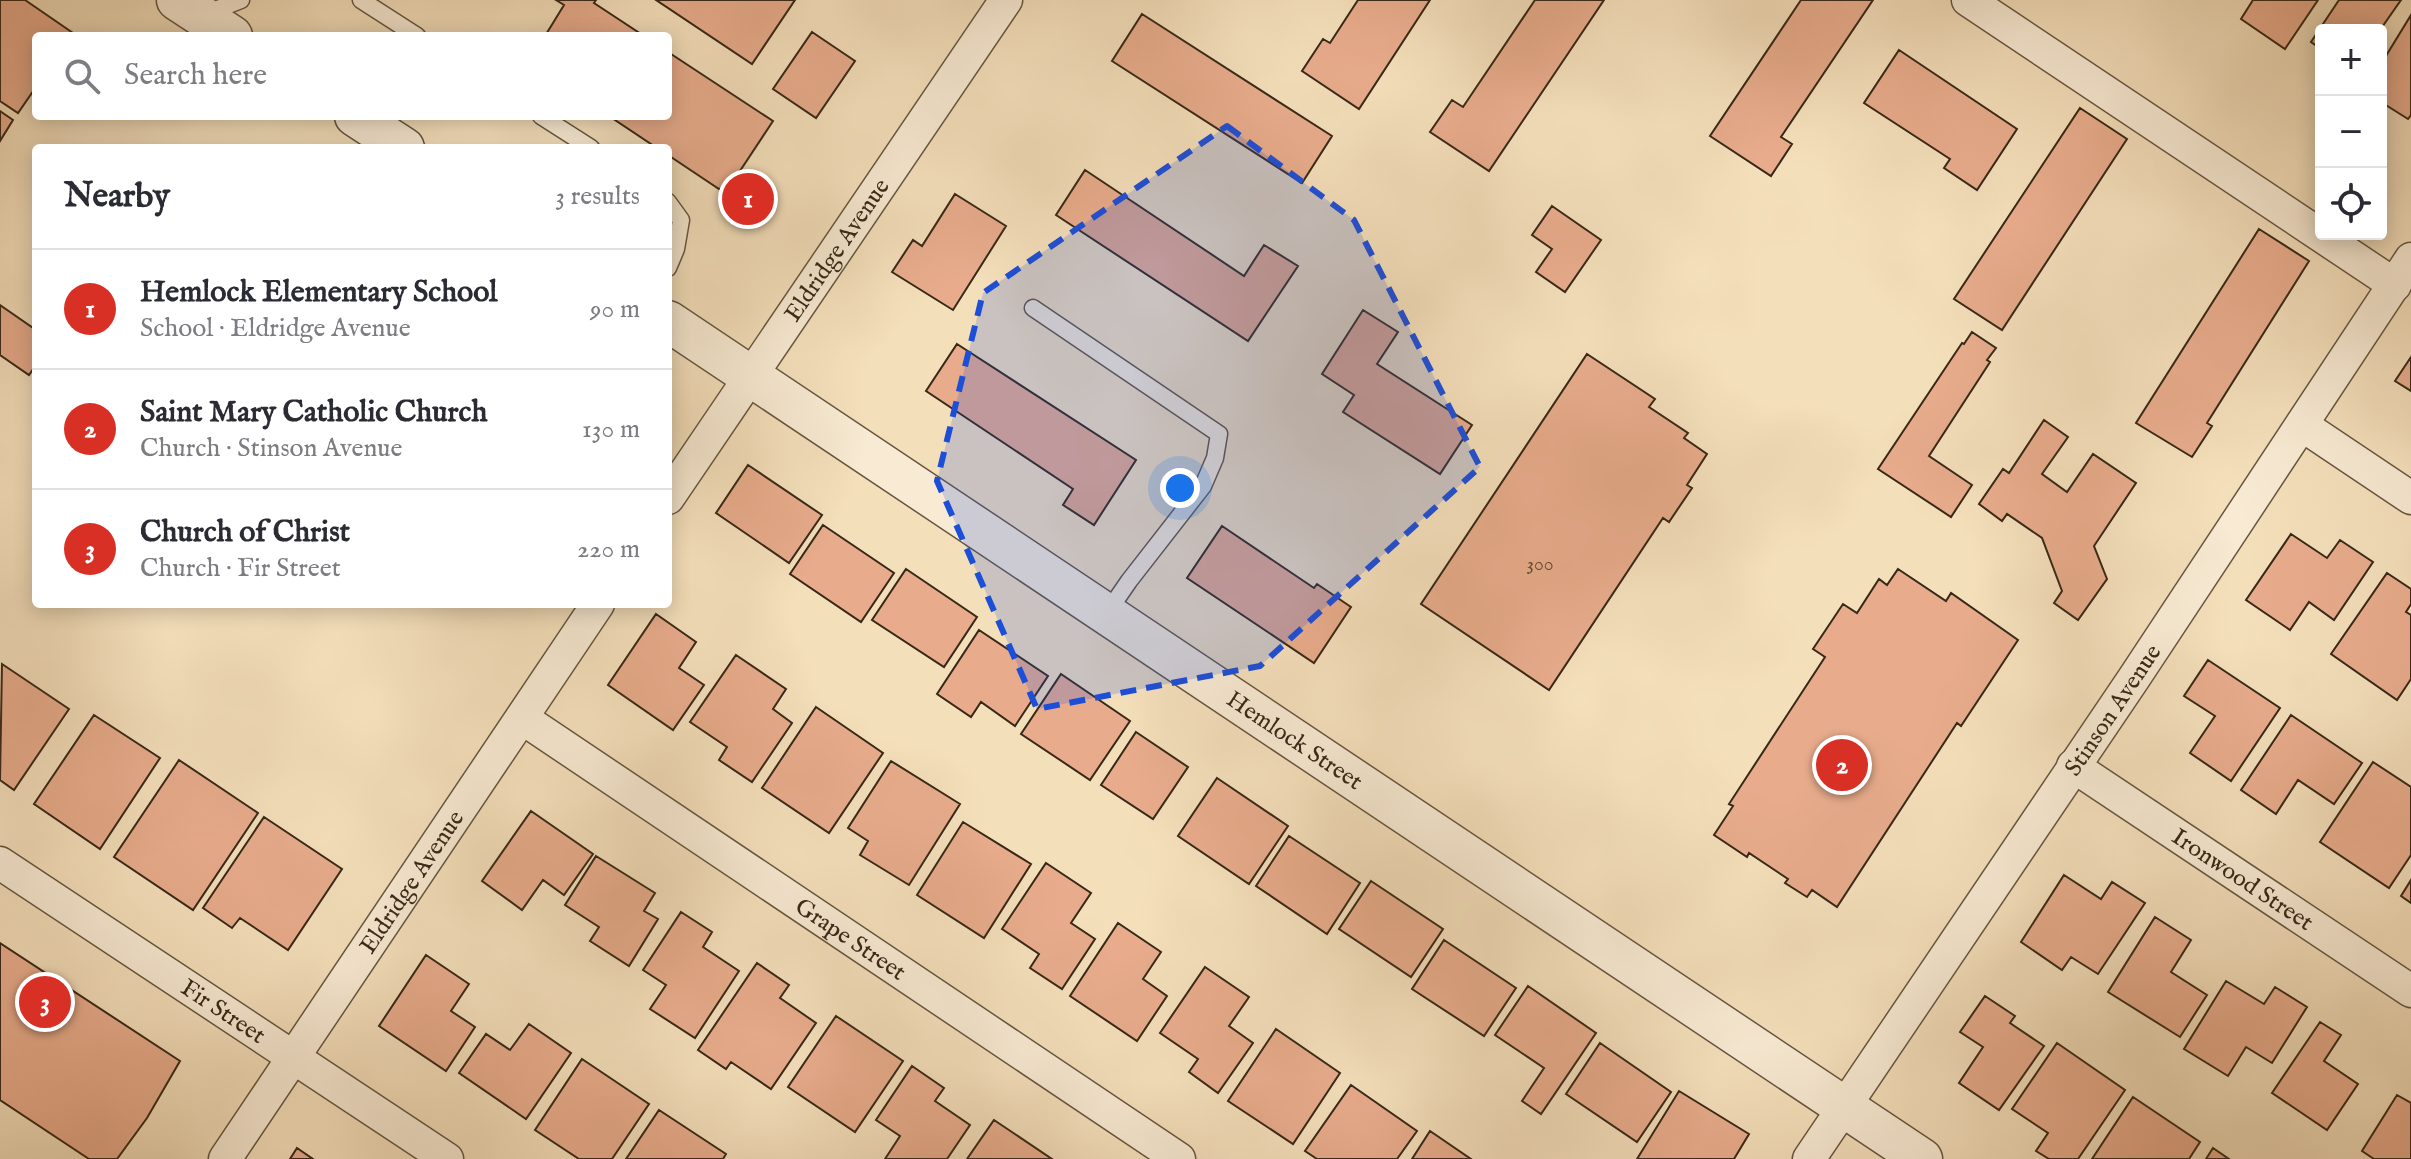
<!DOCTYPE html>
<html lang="en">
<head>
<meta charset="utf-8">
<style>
  body { margin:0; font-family:"IM FELL English",serif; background:#f7f7f7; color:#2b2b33 }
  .controls { position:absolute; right:24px; top:24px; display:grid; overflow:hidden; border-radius:8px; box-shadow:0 4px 20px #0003 }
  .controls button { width:72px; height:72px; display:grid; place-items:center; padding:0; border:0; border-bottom:2px solid #e1e1e2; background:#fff; color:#2b2b33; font:40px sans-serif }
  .you { position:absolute; left:1180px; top:488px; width:28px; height:28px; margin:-20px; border:6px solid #fff; border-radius:50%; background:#1a73e8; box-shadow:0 0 0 12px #1a73e833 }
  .badge { display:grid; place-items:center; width:52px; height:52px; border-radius:50%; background:#d93025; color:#fff; font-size:26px; font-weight:700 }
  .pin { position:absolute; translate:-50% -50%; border:4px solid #fff; box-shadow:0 2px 8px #0006 }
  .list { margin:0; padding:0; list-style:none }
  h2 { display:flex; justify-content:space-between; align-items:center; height:104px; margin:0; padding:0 32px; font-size:34px }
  h2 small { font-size:26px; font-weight:400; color:#7c7c81 }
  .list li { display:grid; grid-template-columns:52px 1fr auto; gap:24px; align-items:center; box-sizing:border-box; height:120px; padding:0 32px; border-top:2px solid #e1e1e2 }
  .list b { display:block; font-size:30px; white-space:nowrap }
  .list p { margin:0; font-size:26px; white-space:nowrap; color:#7c7c81 }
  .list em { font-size:26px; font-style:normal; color:#7c7c81 }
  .icon { flex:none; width:44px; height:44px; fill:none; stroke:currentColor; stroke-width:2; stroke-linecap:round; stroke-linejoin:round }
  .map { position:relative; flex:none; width:2411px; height:1159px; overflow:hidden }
  .search { position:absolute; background:#fff; box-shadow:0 4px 20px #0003; left:32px; top:32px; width:640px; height:88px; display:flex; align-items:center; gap:20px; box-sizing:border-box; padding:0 28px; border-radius:8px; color:#7c7c81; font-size:30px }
  .panel { position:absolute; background:#fff; box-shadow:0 4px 20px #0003; left:32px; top:144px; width:640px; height:464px; border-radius:8px }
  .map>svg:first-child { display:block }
</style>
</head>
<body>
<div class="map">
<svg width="2411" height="1159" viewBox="0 0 2411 1159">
  <rect width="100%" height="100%" fill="#f4dfbb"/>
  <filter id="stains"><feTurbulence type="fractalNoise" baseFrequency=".0025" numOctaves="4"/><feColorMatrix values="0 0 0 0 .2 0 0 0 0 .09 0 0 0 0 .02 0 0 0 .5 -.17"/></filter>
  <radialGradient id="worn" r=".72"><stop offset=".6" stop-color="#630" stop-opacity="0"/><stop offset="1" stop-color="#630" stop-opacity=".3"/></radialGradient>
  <!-- building -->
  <path fill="#e8ac8c" stroke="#372817" stroke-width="2" d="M0 0H25L73 33 71 36H36V87L18 113 0 101Z
    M556 0H596L594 3 644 36H545L564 5Z
    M656 0H795L752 64Z
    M1358 0H1430L1359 109 1302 71 1323 39 1330 43Z
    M1535 0H1604L1489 171 1430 132 1452 100 1463 107Z
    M1801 0H1873L1781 137 1792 144 1771 176 1710 136Z
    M2253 0H2318L2285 49 2241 19Z
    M2339 0H2401L2380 30H2321V49L2311 42Z
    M1142 14 1332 136 1302 183 1112 61Z
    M2411 15V115L2408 119 2381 102V64Z
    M812 32 855 61 816 118 773 89Z
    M1899 50 2017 129 1977 190 1944 168 1950 159 1864 103Z
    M668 52 773 121 734 180 719 189 668 155V148H657L609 116H668Z
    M2080 108 2127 139 2002 330 1954 299Z
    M0 111 13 120 0 141Z
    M1085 170 1244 276 1264 245 1298 266 1248 341 1056 215Z
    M955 194 1006 226 953 310 892 272 913 240 922 246Z
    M1552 206 1601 240 1565 292 1536 272 1552 249 1532 235Z
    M2259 229 2309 261 2207 423 2212 426 2192 457 2136 423Z
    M0 305 36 330V365L29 375 0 355Z
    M1363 310 1398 332 1377 364 1472 425 1440 474 1343 412 1354 395 1322 374Z
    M1972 332 1996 348 1987 360 1990 362 1929 456 1972 485 1951 517 1878 469 1962 343 1964 344Z
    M957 344 1136 460 1094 525 1063 505 1073 489 926 391Z
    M1587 354 1655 399 1649 407 1688 433 1684 438 1707 454 1687 485 1692 488 1669 522 1663 518 1549 690 1421 604Z
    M2411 357V391L2395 381Z
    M2044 420 2068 437 2042 474 2067 492 2093 454 2136 483 2094 546 2107 579 2078 620 2054 603 2062 591 2042 538 2007 514 2002 521 1979 504 2003 469 2009 473Z
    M748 465 822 515 789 563 716 513Z
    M823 525 894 573 861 622 790 574Z
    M1222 526 1314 588 1317 584 1351 607 1314 663 1187 578Z
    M2291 534 2327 558 2340 540 2373 562 2334 620 2309 602 2290 630 2246 600Z
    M906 569 977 617 944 667 872 620Z
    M1898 569 1946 601 1951 593 2018 640 1961 726 1957 723 1837 907 1812 890 1807 897 1785 883 1788 879 1749 853 1747 857 1714 835 1733 806 1729 804 1825 657 1813 649 1843 604 1857 613 1879 579 1887 585Z
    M2387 573 2411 589V604L2406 612 2411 615V679L2397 700 2331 654Z
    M656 614 696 642 679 668 704 685 673 730 608 685Z
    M979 630 1048 676 1015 726 981 702 971 717 937 694Z
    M736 655 786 689 773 709 792 723 752 782 719 760 727 747 690 722Z
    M2208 660 2280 708 2231 781 2190 753 2215 716 2184 696Z
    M2 664 69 709 14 790 0 780Z
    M1061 674 1130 721 1090 780 1021 734Z
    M816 707 883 753 829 833 762 788Z
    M94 715 160 758 100 849 34 804Z
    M2291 715 2362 763 2334 804 2298 780 2276 814 2241 790Z
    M1136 732 1188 767 1153 819 1101 785Z
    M179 760 258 813 193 910 114 857Z
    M891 761 960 804 909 885 860 855 868 841 848 828Z
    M2373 762 2411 787V855L2389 888 2320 842Z
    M1217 778 1288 826 1249 884 1178 836Z
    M531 811 593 854 564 895 543 880 522 910 482 881Z
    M264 817 342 869 288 950 240 918 232 928 203 908Z
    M963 822 1031 864 984 938 917 895Z
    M1289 836 1360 883 1327 934 1256 886Z
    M596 856 655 893 644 911 658 919 629 966 590 941 599 927 565 905Z
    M1046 863 1091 893 1071 923 1095 939 1062 989 1030 968 1039 954 1002 929Z
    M2064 875 2101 899 2112 882 2145 903 2098 974 2071 957 2062 970 2021 942Z
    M2411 880V903L2401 896Z
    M1371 881 1443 929 1411 977 1339 929Z
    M681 912 712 932 703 947 739 971 695 1038 650 1009 666 985 643 970Z
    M2155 917 2191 940 2171 972 2207 995 2180 1037 2108 992Z
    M1118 923 1161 952 1143 979 1167 996 1137 1041 1070 996Z
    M1444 940 1516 988 1484 1036 1412 989Z
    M0 943 180 1061 147 1118 117 1159H89L0 1100Z
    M426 955 469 984 451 1011 475 1027 446 1071 379 1026Z
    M757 963 789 985 780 998 816 1023 771 1089 731 1062 726 1069 698 1050Z
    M1205 967 1249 997 1229 1026 1253 1043 1218 1093 1189 1072 1198 1059 1160 1033Z
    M2226 981 2264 1004 2275 987 2307 1007 2272 1063 2246 1047 2228 1076 2184 1049Z
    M1528 986 1596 1033 1541 1114 1522 1101 1544 1068 1495 1035Z
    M1985 996 2015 1016 2010 1023 2044 1046 1999 1110 1959 1083 1983 1047 1960 1032Z
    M836 1016 903 1061 855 1132 788 1087Z
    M2320 1022 2341 1035 2324 1061 2358 1084 2327 1130 2272 1093Z
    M529 1024 571 1053 526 1119 459 1073 486 1034 510 1050Z
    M1276 1029 1340 1073 1293 1144 1228 1101Z
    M1600 1043 1671 1092 1637 1142 1566 1094Z
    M2057 1043 2125 1090 2078 1159H2049L2036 1151 2048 1133 2012 1109Z
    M582 1059 649 1104 612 1159H579L535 1130Z
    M912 1066 944 1088 935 1101 970 1125 947 1159H885L900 1136 876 1120Z
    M1351 1085 1417 1131 1397 1159H1317L1305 1151Z
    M1679 1091 1749 1134 1734 1159H1637Z
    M2397 1095 2411 1103V1159H2374L2362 1151Z
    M2133 1097 2200 1142 2189 1159H2092Z
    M659 1110 726 1154 723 1159H626Z
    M994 1120 1052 1159H967Z
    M1430 1131 1471 1159H1412Z
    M297 1148 313 1159H290Z
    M2213 1148 2229 1159H2206Z"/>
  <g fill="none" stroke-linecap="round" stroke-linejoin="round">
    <defs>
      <path id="service" d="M361 0 417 36
        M205 14 241 0
        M541 116 591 148
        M668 202 681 220 676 249 668 268
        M1033 308 1219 434 1215 458 1203 486 1129 581 1107 613"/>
      <g id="minor">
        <path d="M1968 0 2395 285"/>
        <path d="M2302 425 2411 498"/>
        <path id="s1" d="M668 498 1006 0"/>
        <path id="s2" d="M522 718 1179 1159"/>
        <path id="s3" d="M2073 766 2411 991"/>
        <path id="s4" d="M0 863 447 1159"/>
        <path id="s5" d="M225 1159 598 604"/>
        <path id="s6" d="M1809 1159 2134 678 2411 259"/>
      </g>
      <g id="tertiary">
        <path d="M177 0 232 36"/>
        <path d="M355 116 404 148"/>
        <path id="s7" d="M668 321 1922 1159"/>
      </g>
    </defs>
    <!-- service casing -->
    <use href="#service" stroke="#665640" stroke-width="19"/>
    <!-- minor casing -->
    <use href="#minor" stroke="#665640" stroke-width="35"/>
    <!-- tertiary casing -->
    <use href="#tertiary" stroke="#665640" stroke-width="43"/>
    <!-- service -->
    <use href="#service" stroke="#f8ead3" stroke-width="16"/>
    <!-- minor -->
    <use href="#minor" stroke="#f8ead3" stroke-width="32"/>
    <!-- tertiary -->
    <use href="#tertiary" stroke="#f8ead3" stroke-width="40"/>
  </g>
  <!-- marked area -->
  <path fill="#1d4ed8" fill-opacity="0.2" stroke="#1d4ed8" stroke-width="6" stroke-dasharray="16 10" stroke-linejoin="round" d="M1227 126 1354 220 1480 467 1260 666 1037 709 937 481 983 293Z"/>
  <g text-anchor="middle" stroke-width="6" stroke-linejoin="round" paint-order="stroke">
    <!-- number labels -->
    <g font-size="20" fill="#634934">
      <text x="1540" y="570">300</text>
    </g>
    <!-- street labels -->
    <g font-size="24" fill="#372817" stroke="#f8ead3">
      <text dy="8" stroke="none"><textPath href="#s1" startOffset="300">Eldridge Avenue</textPath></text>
      <text dy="8" stroke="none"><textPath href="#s6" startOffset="542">Stinson Avenue</textPath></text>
      <text dy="8" stroke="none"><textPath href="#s7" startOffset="754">Hemlock Street</textPath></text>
      <text dy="8" stroke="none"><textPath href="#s3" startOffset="204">Ironwood Street</textPath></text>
      <text dy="8" stroke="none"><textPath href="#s5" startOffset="334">Eldridge Avenue</textPath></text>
      <text dy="8" stroke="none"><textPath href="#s2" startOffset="396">Grape Street</textPath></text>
      <text dy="8" stroke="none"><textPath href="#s4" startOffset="268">Fir Street</textPath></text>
    </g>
  </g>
  <rect width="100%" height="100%" filter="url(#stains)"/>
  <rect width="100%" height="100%" fill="url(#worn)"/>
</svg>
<div class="controls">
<button>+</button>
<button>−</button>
<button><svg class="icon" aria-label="locate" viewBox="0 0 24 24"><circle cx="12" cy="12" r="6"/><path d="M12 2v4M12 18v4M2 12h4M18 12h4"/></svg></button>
</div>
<div class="you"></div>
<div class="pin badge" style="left:748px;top:199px">1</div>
<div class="pin badge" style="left:1842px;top:765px">2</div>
<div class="pin badge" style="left:45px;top:1002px">3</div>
<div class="search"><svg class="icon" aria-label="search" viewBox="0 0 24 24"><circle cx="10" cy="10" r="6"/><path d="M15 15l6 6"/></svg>Search here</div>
<section class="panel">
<h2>Nearby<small>3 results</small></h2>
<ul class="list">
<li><span class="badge">1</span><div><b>Hemlock Elementary School</b><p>School · Eldridge Avenue</p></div><em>90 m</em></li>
<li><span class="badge">2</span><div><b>Saint Mary Catholic Church</b><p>Church · Stinson Avenue</p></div><em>130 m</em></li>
<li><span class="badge">3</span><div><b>Church of Christ</b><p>Church · Fir Street</p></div><em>220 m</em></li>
</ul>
</section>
</div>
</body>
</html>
